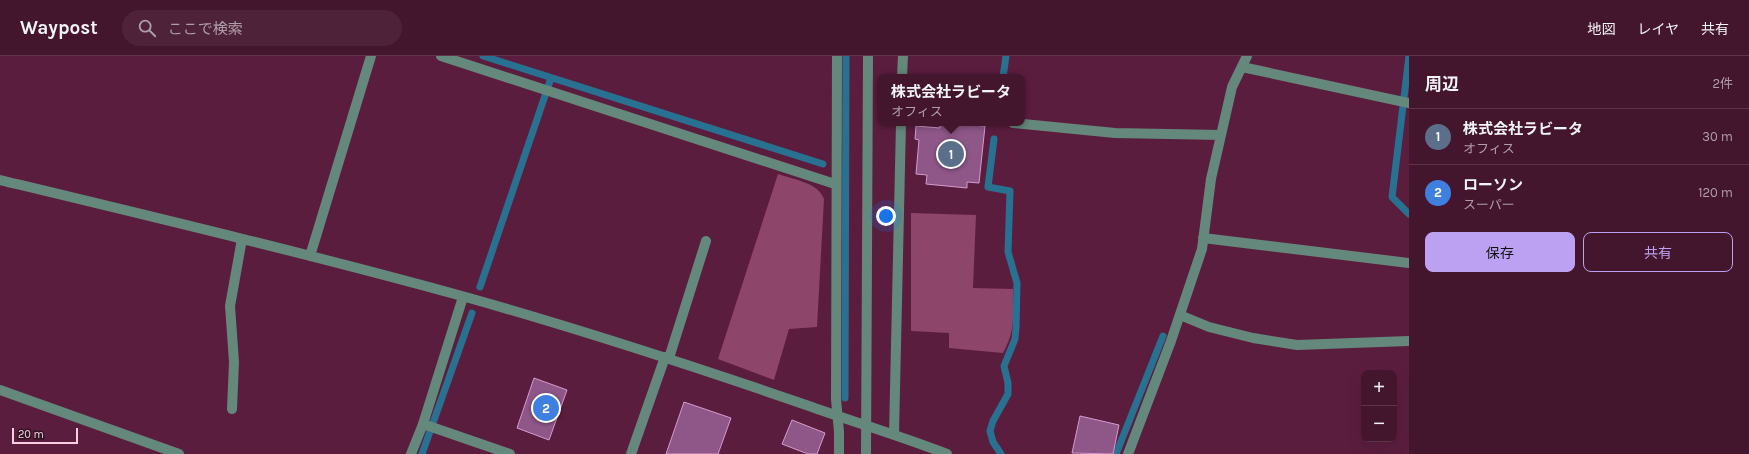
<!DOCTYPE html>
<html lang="ja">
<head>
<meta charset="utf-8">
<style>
  body { margin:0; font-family:Karla,"Noto Sans JP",sans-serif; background:#4e233a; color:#f1f3f6 }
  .controls { position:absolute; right:12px; bottom:12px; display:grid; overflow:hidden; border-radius:8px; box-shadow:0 4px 16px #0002 }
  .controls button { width:36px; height:36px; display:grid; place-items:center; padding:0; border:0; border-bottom:1px solid #5c354a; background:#44162e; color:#f1f3f6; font:20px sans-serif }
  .scale { position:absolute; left:12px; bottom:10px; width:66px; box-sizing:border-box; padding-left:4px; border:2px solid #f8d0e1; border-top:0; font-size:11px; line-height:14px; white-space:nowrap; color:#f8d0e1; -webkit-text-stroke:3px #301422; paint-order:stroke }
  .you { position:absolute; left:886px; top:160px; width:14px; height:14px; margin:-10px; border:3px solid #fff; border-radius:50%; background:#1a73e8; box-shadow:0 0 0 6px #1a73e833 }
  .badge { display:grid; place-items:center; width:26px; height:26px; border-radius:50%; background:#bca0f2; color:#fff; font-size:13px; font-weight:700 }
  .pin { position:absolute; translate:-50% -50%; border:2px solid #fff; box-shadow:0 1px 4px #0006 }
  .popup { position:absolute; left:877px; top:18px; width:148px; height:52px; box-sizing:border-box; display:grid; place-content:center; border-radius:8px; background:#44162e; filter:drop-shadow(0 1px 3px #0005); font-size:13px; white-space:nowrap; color:#af9faa }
  .popup b { font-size:15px; color:#f1f3f6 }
  .popup::after { content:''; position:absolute; left:50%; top:100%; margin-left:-8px; border:8px solid transparent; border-top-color:#44162e }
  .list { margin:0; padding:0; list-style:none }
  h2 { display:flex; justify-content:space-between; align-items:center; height:52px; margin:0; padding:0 16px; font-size:17px }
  h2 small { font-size:13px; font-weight:400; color:#af9faa }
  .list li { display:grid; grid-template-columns:26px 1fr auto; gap:12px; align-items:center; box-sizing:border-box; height:56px; padding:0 16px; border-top:1px solid #5c354a }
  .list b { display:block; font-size:15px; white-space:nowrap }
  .list p { margin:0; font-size:13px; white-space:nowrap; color:#af9faa }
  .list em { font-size:13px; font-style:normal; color:#af9faa }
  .actions { display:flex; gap:8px; padding:12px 16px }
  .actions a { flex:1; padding:9px 0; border:1px solid #bca0f2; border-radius:8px; text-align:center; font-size:14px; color:#bca0f2 }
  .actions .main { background:#bca0f2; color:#111 }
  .icon { flex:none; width:22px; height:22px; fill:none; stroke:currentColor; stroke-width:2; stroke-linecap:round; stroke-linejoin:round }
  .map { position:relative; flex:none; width:1409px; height:398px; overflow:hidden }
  header { display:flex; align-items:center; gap:24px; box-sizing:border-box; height:56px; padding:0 20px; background:#44162e; border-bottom:1px solid #5c354a }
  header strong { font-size:19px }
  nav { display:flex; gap:22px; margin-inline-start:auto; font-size:14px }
  .search { width:280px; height:36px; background:#4e233a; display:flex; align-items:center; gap:10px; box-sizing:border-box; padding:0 14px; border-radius:22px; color:#af9faa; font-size:15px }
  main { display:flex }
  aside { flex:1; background:#44162e }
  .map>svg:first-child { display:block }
</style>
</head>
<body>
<header>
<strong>Waypost</strong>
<div class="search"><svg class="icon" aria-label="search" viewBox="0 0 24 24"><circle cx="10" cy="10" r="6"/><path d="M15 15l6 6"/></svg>ここで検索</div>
<nav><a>地図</a><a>レイヤ</a><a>共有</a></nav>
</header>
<main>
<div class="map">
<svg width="1409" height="398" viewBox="0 0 1409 398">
  <rect width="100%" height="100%" fill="#5b1d3e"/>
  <!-- green -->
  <path fill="#8d4569" d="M778 118C794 124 818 126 824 143L817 271 789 273 774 324 718 303Z
    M911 157 976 159 973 232 1013 233C1013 259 1016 273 1003 297L949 292V277L911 275Z"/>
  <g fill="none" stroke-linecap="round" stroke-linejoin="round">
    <!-- stream -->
    <path stroke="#287191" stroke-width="7" d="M483 0 823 108
      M1409 0 1392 141 1409 158
      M1003 21 1006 0
      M994 83 988 131 1010 135 1008 196 1017 227 1016 272 1015 283 1004 310 1008 327V338L993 365 990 375 993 386 1001 398
      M480 231 551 22
      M845 342 846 0
      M422 398 472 257
      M1116 398 1163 280"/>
  </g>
  <!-- building -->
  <path fill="#8e5788" stroke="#d69bd0" d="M940 67 985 70 979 127 967 126V132L926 128 927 119 916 118 919 84 915 83 916 70 940 72Z
    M534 322 567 334 549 384 517 372Z
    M684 346 731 362 718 398H666Z
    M1080 360 1119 369 1113 398 1072 397Z
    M792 364 825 377 817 398H808L782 388Z"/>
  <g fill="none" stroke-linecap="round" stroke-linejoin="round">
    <!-- minor -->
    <path stroke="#64887b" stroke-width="10" d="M441 0 835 128
      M837 0 836 343 839 376V398
      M1242 11 1409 47
      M902 21 903 0
      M1013 67 1115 77 1221 79
      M0 124C154 161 309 198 462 240 580 273 696 311 812 351 857 367 903 381 947 398
      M1203 182 1409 207
      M310 200 371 0
      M1180 259 1209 271 1253 282 1297 289 1409 285
      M669 302 706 185
      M0 334 179 398
      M232 353 234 306 230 250 242 183
      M423 368 510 398
      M894 378 901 67
      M411 398 423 368 463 241
      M631 398 665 301
      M866 398 868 0
      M1128 398 1171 285 1202 193 1211 123 1232 31 1247 0"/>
  </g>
</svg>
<div class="controls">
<button>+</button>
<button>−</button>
</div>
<div class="scale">20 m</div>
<div class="you"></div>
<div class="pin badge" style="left:951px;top:98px;background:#5c6f8a">1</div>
<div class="popup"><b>株式会社ラビータ</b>オフィス</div>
<div class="pin badge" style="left:546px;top:352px;background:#3f7fe0">2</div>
</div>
<aside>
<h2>周辺<small>2件</small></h2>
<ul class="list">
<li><span class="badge" style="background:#5c6f8a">1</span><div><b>株式会社ラビータ</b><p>オフィス</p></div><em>30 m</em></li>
<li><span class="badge" style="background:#3f7fe0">2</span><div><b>ローソン</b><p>スーパー</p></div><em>120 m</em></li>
</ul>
<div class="actions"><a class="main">保存</a><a>共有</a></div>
</aside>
</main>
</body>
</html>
